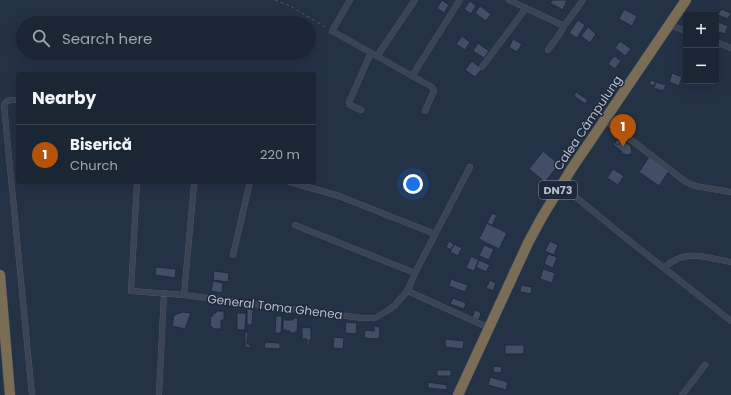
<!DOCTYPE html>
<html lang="en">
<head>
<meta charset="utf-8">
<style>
  body { margin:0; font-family:Poppins,sans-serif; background:#283240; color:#f1f3f6 }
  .controls { position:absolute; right:12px; top:12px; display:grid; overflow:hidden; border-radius:4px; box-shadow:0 4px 16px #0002 }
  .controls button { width:36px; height:36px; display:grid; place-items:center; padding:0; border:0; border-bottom:1px solid #39434f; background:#1b2634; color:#f1f3f6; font:20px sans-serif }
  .you { position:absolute; left:413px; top:184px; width:14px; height:14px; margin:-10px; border:3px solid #fff; border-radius:50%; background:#1a73e8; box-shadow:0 0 0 6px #1a73e833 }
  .badge { display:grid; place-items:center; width:26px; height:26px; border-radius:50%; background:#b45309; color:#fff; font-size:13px; font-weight:700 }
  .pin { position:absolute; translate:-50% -33px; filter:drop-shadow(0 1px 2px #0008) }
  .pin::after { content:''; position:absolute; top:21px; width:14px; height:12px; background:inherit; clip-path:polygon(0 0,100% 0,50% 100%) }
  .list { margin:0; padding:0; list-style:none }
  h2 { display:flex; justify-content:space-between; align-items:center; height:52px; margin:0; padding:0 16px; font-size:17px }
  h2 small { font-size:13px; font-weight:400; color:#a0a5ac }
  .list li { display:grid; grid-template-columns:26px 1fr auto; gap:12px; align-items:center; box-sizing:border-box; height:60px; padding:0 16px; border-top:1px solid #39434f }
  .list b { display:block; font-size:15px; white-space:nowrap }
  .list p { margin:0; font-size:13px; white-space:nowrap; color:#a0a5ac }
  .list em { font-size:13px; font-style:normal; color:#a0a5ac }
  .icon { flex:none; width:22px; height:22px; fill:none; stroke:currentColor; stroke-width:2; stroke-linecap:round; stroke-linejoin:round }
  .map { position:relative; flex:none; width:731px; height:395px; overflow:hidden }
  .search { position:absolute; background:#1b2634; box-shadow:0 4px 16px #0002; left:16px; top:16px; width:300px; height:44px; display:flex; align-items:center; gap:10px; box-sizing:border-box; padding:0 14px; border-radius:22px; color:#a0a5ac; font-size:15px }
  .panel { position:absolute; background:#1b2634; box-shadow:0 4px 16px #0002; left:16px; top:72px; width:300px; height:112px; border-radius:4px }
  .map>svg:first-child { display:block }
</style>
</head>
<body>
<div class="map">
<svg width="731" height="395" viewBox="0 0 731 395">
  <rect width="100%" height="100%" fill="#243245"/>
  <!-- building -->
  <path fill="#404f65" stroke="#1f2b3c" d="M442 0 449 5 444 13 437 8Z
    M552 0H567L563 10 550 3Z
    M470 1 476 6 471 14 464 9Z
    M480 6 491 14 486 21 475 13Z
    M624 9 637 16 632 26 619 19Z
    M721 9 731 13 728 19 718 15Z
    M578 20 585 25 577 38 569 33Z
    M716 21 728 26 725 34 716 31Z
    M588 27 596 34 590 43 581 36Z
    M462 36 470 42 465 50 456 44Z
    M513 39 522 44 517 52 509 47Z
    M620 41 631 49 625 56 615 48Z
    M478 43 489 51 484 58 473 51Z
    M614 56 621 61 615 69 608 64Z
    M472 61 482 69 475 77 465 70Z
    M672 73 682 77 679 86 669 82Z
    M651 80 656 82 654 86 649 84Z
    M656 82 666 85 663 91 654 88Z
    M576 92 588 100 585 104 574 96Z
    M618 137 626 143 628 144 632 148H631L632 152 631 154 626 155 622 153 621 151 613 144Z
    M617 139 621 142 618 145 615 143Z
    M543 151 559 164 545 182 529 169Z
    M649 157 669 171 659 186 639 172Z
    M613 169 624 176 618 185 607 178Z
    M492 213 497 215 492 226 487 223Z
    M487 223 507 233 499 249 479 239Z
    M449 241 454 244 451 250 446 247Z
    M550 241 558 245 554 255 545 251Z
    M454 244 462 248 458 256 450 252Z
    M484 245 494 249 489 260 479 256Z
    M548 254 557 257 553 268 544 264Z
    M471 256 479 260 474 271 466 268Z
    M479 260 490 265 486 272 476 267Z
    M156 267 176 269 175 278 155 275Z
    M543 269 555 273 552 283 540 279Z
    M214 271 229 273 228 282 213 280Z
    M451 279 468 285 465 292 449 286Z
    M490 280 496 283 493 291 486 288Z
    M213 281 223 283 222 293 211 291Z
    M521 285 532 287 531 294 520 292Z
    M453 298 466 303 464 309 450 304Z
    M247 309H253L252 325H247Z
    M475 310 481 313 479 320 472 317Z
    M216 311H224V320H221V329H214L210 325 211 316H213V313H216Z
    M183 312 191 313 185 329 172 326 174 315Z
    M237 313H246L245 330H237Z
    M276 316H282L281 333H275Z
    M293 318H298L297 332H295V333H290V331H286V330H283V320H293Z
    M346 322 357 323 356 334 345 333Z
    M374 326 380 327 379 339 364 338 365 330 374 331Z
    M302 327 311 328V340H309V345H307V339H302Z
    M245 332H248L247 344H250V348L245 347Z
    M334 337 344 338 343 349 333 348Z
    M445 339 464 341 463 349 445 347Z
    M265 342 280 343V349L264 348Z
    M505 345H524V354H505Z
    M493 366 502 367 501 373 493 372Z
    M437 370H451V376H437Z
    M490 377 508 382 506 390 488 385Z
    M428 382 447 385V390L428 388Z"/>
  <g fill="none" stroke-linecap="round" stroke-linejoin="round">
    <defs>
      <path id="street" d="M350 0 332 31 432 87 434 91 433 93 425 111
        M509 0 564 26 583 0
        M669 25 686 31
        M716 42 731 48
        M548 50 561 32 564 26
        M377 56 415 0
        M482 67 526 8
        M412 76 460 0
        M18 100H10L6 102 4 105 32 395
        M361 110 350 105 349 102 371 53
        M605 120 686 182 695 186 731 192
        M137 182 131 291 184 295 362 318H375L387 311 395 305 408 290 415 273 470 167
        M290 182 339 196 435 234
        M561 185 617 231 731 321
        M295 225 415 273
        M233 255 250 182
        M664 268C667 265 671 262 675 260 692 251 713 259 731 262
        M408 290 412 293 489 328
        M184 295 194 185
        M159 395 164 293
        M682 395 705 365"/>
      <path id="highway" d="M0 275 10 395
        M458 395 528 243 542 217 572 168 686 0"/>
    </defs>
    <!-- street casing -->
    <use href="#street" stroke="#545f6e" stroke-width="6"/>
    <!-- highway casing -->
    <use href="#highway" stroke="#434f5f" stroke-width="11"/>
    <!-- path -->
    <path stroke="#455f62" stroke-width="1" stroke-dasharray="3 3" stroke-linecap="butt" d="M275 0 290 6 327 28"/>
    <!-- street -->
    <use href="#street" stroke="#394454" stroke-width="5.5"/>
    <!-- highway -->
    <use href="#highway" stroke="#7b6c55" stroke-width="10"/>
  </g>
  <g text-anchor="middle" stroke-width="3" stroke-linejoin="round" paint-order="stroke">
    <!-- shield labels -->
    <rect fill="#1d293a" stroke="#8892a2" stroke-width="1" x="539" y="181" width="38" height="18" rx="3"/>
    <g font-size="11" font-weight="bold" fill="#b6bfce">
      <text x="558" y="194">DN73</text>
    </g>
    <!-- street labels -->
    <g font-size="12" fill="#b6bfce" stroke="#1d293a">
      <text transform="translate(588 123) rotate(-56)" y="4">Calea Câmpulung</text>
      <text transform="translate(275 307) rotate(7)" y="4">General Toma Ghenea</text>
    </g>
  </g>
</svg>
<div class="controls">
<button>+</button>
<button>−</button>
</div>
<div class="you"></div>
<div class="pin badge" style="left:623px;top:147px">1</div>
<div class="search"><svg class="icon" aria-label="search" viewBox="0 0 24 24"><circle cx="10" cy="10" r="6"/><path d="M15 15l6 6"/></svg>Search here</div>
<section class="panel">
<h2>Nearby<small></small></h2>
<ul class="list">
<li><span class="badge">1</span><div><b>Biserică</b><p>Church</p></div><em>220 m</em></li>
</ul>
</section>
</div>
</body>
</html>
